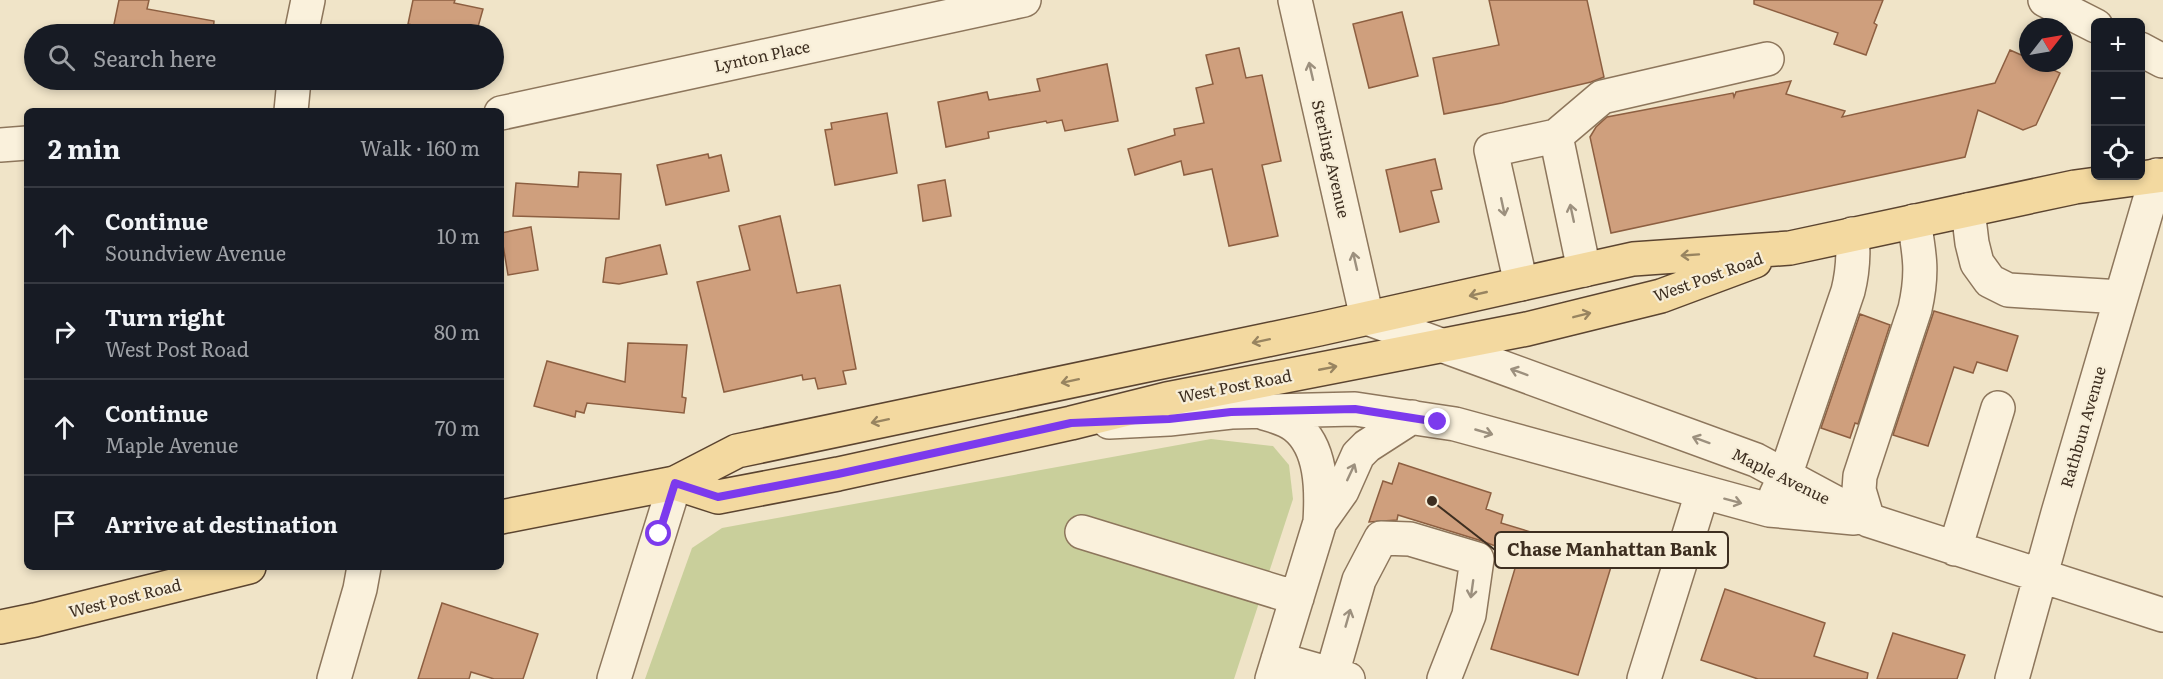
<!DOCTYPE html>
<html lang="en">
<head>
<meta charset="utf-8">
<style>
  body { margin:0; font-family:Literata,serif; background:#242831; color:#f1f3f6 }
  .controls { position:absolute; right:18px; top:18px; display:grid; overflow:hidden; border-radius:9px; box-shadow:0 3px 9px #0003 }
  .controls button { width:54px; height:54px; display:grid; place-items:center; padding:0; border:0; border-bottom:2px solid #363941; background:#171b24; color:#f1f3f6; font:30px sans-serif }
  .compass { position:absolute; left:2019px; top:18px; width:54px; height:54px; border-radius:50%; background:#171b24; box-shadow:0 3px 9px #0003; rotate:59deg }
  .stop { position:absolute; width:18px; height:18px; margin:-14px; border:4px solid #7c3aed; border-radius:50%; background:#fff }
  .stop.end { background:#7c3aed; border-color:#fff; box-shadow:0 2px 6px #0008 }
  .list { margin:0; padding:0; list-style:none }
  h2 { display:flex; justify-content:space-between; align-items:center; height:78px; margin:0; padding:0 24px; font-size:26px }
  h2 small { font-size:20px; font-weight:400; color:#9ea1a6 }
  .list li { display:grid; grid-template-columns:39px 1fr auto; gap:18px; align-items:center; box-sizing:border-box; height:96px; padding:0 24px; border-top:2px solid #363941 }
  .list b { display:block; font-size:22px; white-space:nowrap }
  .list p { margin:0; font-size:20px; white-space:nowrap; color:#9ea1a6 }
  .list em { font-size:20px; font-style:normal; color:#9ea1a6 }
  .icon { flex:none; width:33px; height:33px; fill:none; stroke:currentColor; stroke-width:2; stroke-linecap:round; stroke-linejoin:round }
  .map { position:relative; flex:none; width:2163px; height:679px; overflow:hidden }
  .search { position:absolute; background:#171b24; box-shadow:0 3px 9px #0003; left:24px; top:24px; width:480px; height:66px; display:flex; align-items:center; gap:15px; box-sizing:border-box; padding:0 21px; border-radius:33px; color:#9ea1a6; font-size:22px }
  .panel { position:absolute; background:#171b24; box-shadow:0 3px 9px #0003; left:24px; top:108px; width:480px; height:462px; border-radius:9px }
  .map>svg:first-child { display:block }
</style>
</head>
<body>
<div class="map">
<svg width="2163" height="679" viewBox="0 0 2163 679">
  <rect width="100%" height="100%" fill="#f0e4c8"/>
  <!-- green -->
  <path fill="#c9cf9b" d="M1211 439 1273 446 1289 465 1293 499 1234 679H645L692 548 722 528Z"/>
  <!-- building -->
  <path fill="#cf9f7d" stroke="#8d5f41" stroke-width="1.5" d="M119 0H149L147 9 214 21 213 34H112Z
    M413 0H455L454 3 483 9 476 34H452L408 24Z
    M1489 0H1587L1604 77 1591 82 1502 103 1444 114 1433 58 1499 45Z
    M1754 0H1883L1874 23 1877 25 1866 55 1834 44 1838 33 1754 4Z
    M1402 12 1418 76 1369 88 1353 24Z
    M1239 48 1246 78 1262 75 1281 161 1262 165 1278 236 1229 246 1212 169 1184 175 1181 161 1135 175 1128 149 1175 135 1174 129 1204 123 1196 88 1213 84 1206 55Z
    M2010 50 2028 58V63H2039L2060 73 2036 125 2023 130 1978 110 1965 157 1611 233 1590 137 1596 127 1607 117 1733 93 1734 97 1736 92 1791 81 1786 94 1845 111 1842 117 1995 83Z
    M1107 64 1118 121 1065 131 1062 120 1047 123 1046 121 988 132 989 138 946 147 938 102 987 92 989 100 1040 91 1037 79Z
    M887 113 897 173 835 185 825 130 832 129 831 123Z
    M708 154 709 158 721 155 729 191 666 205 657 165Z
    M1435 159 1442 189 1431 191 1439 222 1400 232 1386 170Z
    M579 172 621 174 619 219 513 216 516 183 578 187Z
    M945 180 951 216 923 221 918 185Z
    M780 216 797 293 840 285 856 369 843 371 846 384 818 389 815 378 803 380 802 375 724 392 697 282 750 270 739 226Z
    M531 227 538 270 508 275 501 233Z
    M660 245 667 274 619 284 603 282 606 258Z
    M1934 311 2018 336 2007 371 1977 362 1973 373 1954 367 1928 446 1893 435Z
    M1860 314 1890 325 1858 424 1855 423 1850 438 1821 428Z
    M628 343 687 345 682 397 686 398 684 413 587 403 584 413 576 411 575 417 534 406 547 361 625 382Z
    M1399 463 1491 493 1486 509 1503 515 1501 523 1614 557 1578 675 1491 649 1519 555 1482 541 1398 515 1397 520 1369 522 1383 481 1392 484Z
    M1725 589 1825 623 1814 656 1868 673 1867 679H1758L1701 660Z
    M442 603 538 634 523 679H494L471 672 469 679H418Z
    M1893 633 1965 655 1957 679H1877Z"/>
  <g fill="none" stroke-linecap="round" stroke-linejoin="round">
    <defs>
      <path id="minor" d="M1295 0 1367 318 1756 460 1868 520 2163 615
        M2045 0 2096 26
        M301 34 308 0
        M2140 49 2163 61
        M291 111 294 80
        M501 113 1024 0
        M1556 136 1584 270
        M0 145 27 143
        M1968 210 1972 243 1977 263 1990 281 2008 290 2121 297
        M1521 284 1491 150 1556 136 1602 97 1767 59
        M1264 413C1274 416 1286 419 1295 426 1322 447 1322 490 1320 522
        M1109 422 1169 419 1231 412 1355 409 1455 424 1769 510 1854 518
        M1776 495 1785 476 1848 291C1853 271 1854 254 1852 234
        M1868 520 1859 490 1860 476 1915 309C1923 274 1920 256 1914 221
        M1082 532 1297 598
        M1955 549 1998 408
        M1278 659 1348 679
        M1332 674 1359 580 1381 538 1410 539 1477 559 1469 615 1444 679
        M334 679 360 589 364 567
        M614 679 675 483
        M1272 679 1320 522 1342 491 1358 455 1367 446 1412 417
        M1644 679 1702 493
        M2012 679 2058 513 2157 175"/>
      <path id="major" d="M675 483 718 497 838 474 1071 423 1167 399 1527 329 1661 296 1755 261
        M501 517 675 483 737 451 1319 329 1633 259 1790 248 2075 187 2163 175
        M0 627 35 620 249 567"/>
    </defs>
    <!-- minor casing -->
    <use href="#minor" stroke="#8d765c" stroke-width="36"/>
    <!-- major casing -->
    <use href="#major" stroke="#5b4430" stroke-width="36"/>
    <!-- minor -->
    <use href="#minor" stroke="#faf1dc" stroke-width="33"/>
    <!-- major -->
    <use href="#major" stroke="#f3d9a0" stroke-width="33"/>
  </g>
  <!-- one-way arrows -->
  <defs><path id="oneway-shaft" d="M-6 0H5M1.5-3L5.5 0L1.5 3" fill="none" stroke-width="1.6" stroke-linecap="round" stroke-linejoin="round" transform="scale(1.5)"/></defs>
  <g stroke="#9c907e">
    <use href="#oneway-shaft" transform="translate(1311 71) rotate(-103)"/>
    <use href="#oneway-shaft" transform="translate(1503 207) rotate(78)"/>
    <use href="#oneway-shaft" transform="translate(1572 213) rotate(-102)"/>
    <use href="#oneway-shaft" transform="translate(1355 261) rotate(-103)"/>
    <use href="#oneway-shaft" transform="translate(1519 372) rotate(-160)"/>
    <use href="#oneway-shaft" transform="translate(1484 432) rotate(16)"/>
    <use href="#oneway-shaft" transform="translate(1701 440) rotate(-160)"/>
    <use href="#oneway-shaft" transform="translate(1351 472) rotate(-65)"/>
    <use href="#oneway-shaft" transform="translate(1733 501) rotate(15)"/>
    <use href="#oneway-shaft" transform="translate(1472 589) rotate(98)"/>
    <use href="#oneway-shaft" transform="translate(1348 618) rotate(-74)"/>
  </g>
  <g stroke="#988460">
    <use href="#oneway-shaft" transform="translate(1690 255) rotate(176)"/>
    <use href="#oneway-shaft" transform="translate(1478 294) rotate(167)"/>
    <use href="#oneway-shaft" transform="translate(1582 315) rotate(-14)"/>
    <use href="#oneway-shaft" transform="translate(1261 341) rotate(168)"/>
    <use href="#oneway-shaft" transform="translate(1328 368) rotate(-11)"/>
    <use href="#oneway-shaft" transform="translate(1070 381) rotate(168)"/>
    <use href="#oneway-shaft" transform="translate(880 421) rotate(168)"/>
  </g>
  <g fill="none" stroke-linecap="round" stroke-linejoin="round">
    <!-- route -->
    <path stroke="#7c3aed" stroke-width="8" d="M659 534 675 483 718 497 838 474 1071 423 1169 419 1231 412 1355 409 1438 422"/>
  </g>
  <g text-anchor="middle" stroke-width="4.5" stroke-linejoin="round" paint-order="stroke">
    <!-- street labels -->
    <g font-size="16" fill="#3d2e20" stroke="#f7eed8">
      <text transform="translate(762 56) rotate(-12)" y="6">Lynton Place</text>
      <text transform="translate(1331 159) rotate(77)" y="6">Sterling Avenue</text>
      <text transform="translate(1708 277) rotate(-20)" y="6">West Post Road</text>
      <text transform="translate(1235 386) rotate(-11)" y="6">West Post Road</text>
      <text transform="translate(2083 427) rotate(-74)" y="6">Rathbun Avenue</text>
      <text transform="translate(1781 476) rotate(26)" y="6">Maple Avenue</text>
      <text transform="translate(125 598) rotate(-14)" y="6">West Post Road</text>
    </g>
  </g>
  <!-- callouts -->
  <path fill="none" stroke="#3d2e20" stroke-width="2" d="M1432 501L1495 550"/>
  <circle fill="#3d2e20" stroke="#f7eed8" stroke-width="2" cx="1432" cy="501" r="6"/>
  <rect fill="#f7eed8" stroke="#3d2e20" stroke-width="2" x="1495" y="532" width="233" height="36" rx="6"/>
  <g font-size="18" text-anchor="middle" font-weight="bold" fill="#3d2e20">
    <text x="1612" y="556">Chase Manhattan Bank</text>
  </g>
</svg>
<div class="controls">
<button>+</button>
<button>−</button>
<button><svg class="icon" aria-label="locate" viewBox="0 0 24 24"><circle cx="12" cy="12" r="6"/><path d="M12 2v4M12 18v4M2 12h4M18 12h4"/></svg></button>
</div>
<svg class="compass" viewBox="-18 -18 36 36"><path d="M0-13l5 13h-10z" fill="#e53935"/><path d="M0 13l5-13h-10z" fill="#9ea1a6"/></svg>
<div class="stop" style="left:659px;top:534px"></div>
<div class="stop end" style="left:1438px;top:422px"></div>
<div class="search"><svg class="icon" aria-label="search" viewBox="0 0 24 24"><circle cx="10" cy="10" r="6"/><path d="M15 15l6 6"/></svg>Search here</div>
<section class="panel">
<h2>2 min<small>Walk · 160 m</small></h2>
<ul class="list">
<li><svg class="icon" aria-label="ahead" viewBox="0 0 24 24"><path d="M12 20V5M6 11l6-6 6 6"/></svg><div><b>Continue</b><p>Soundview Avenue</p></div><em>10 m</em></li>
<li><svg class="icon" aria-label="right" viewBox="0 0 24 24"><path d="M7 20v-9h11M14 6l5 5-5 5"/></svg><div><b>Turn right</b><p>West Post Road</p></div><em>80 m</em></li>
<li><svg class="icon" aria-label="ahead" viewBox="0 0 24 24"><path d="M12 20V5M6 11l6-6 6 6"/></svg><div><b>Continue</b><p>Maple Avenue</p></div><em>70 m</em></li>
<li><svg class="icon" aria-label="arrive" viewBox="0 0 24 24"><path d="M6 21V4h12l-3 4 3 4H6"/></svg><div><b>Arrive at destination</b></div></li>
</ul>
</section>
</div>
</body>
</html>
